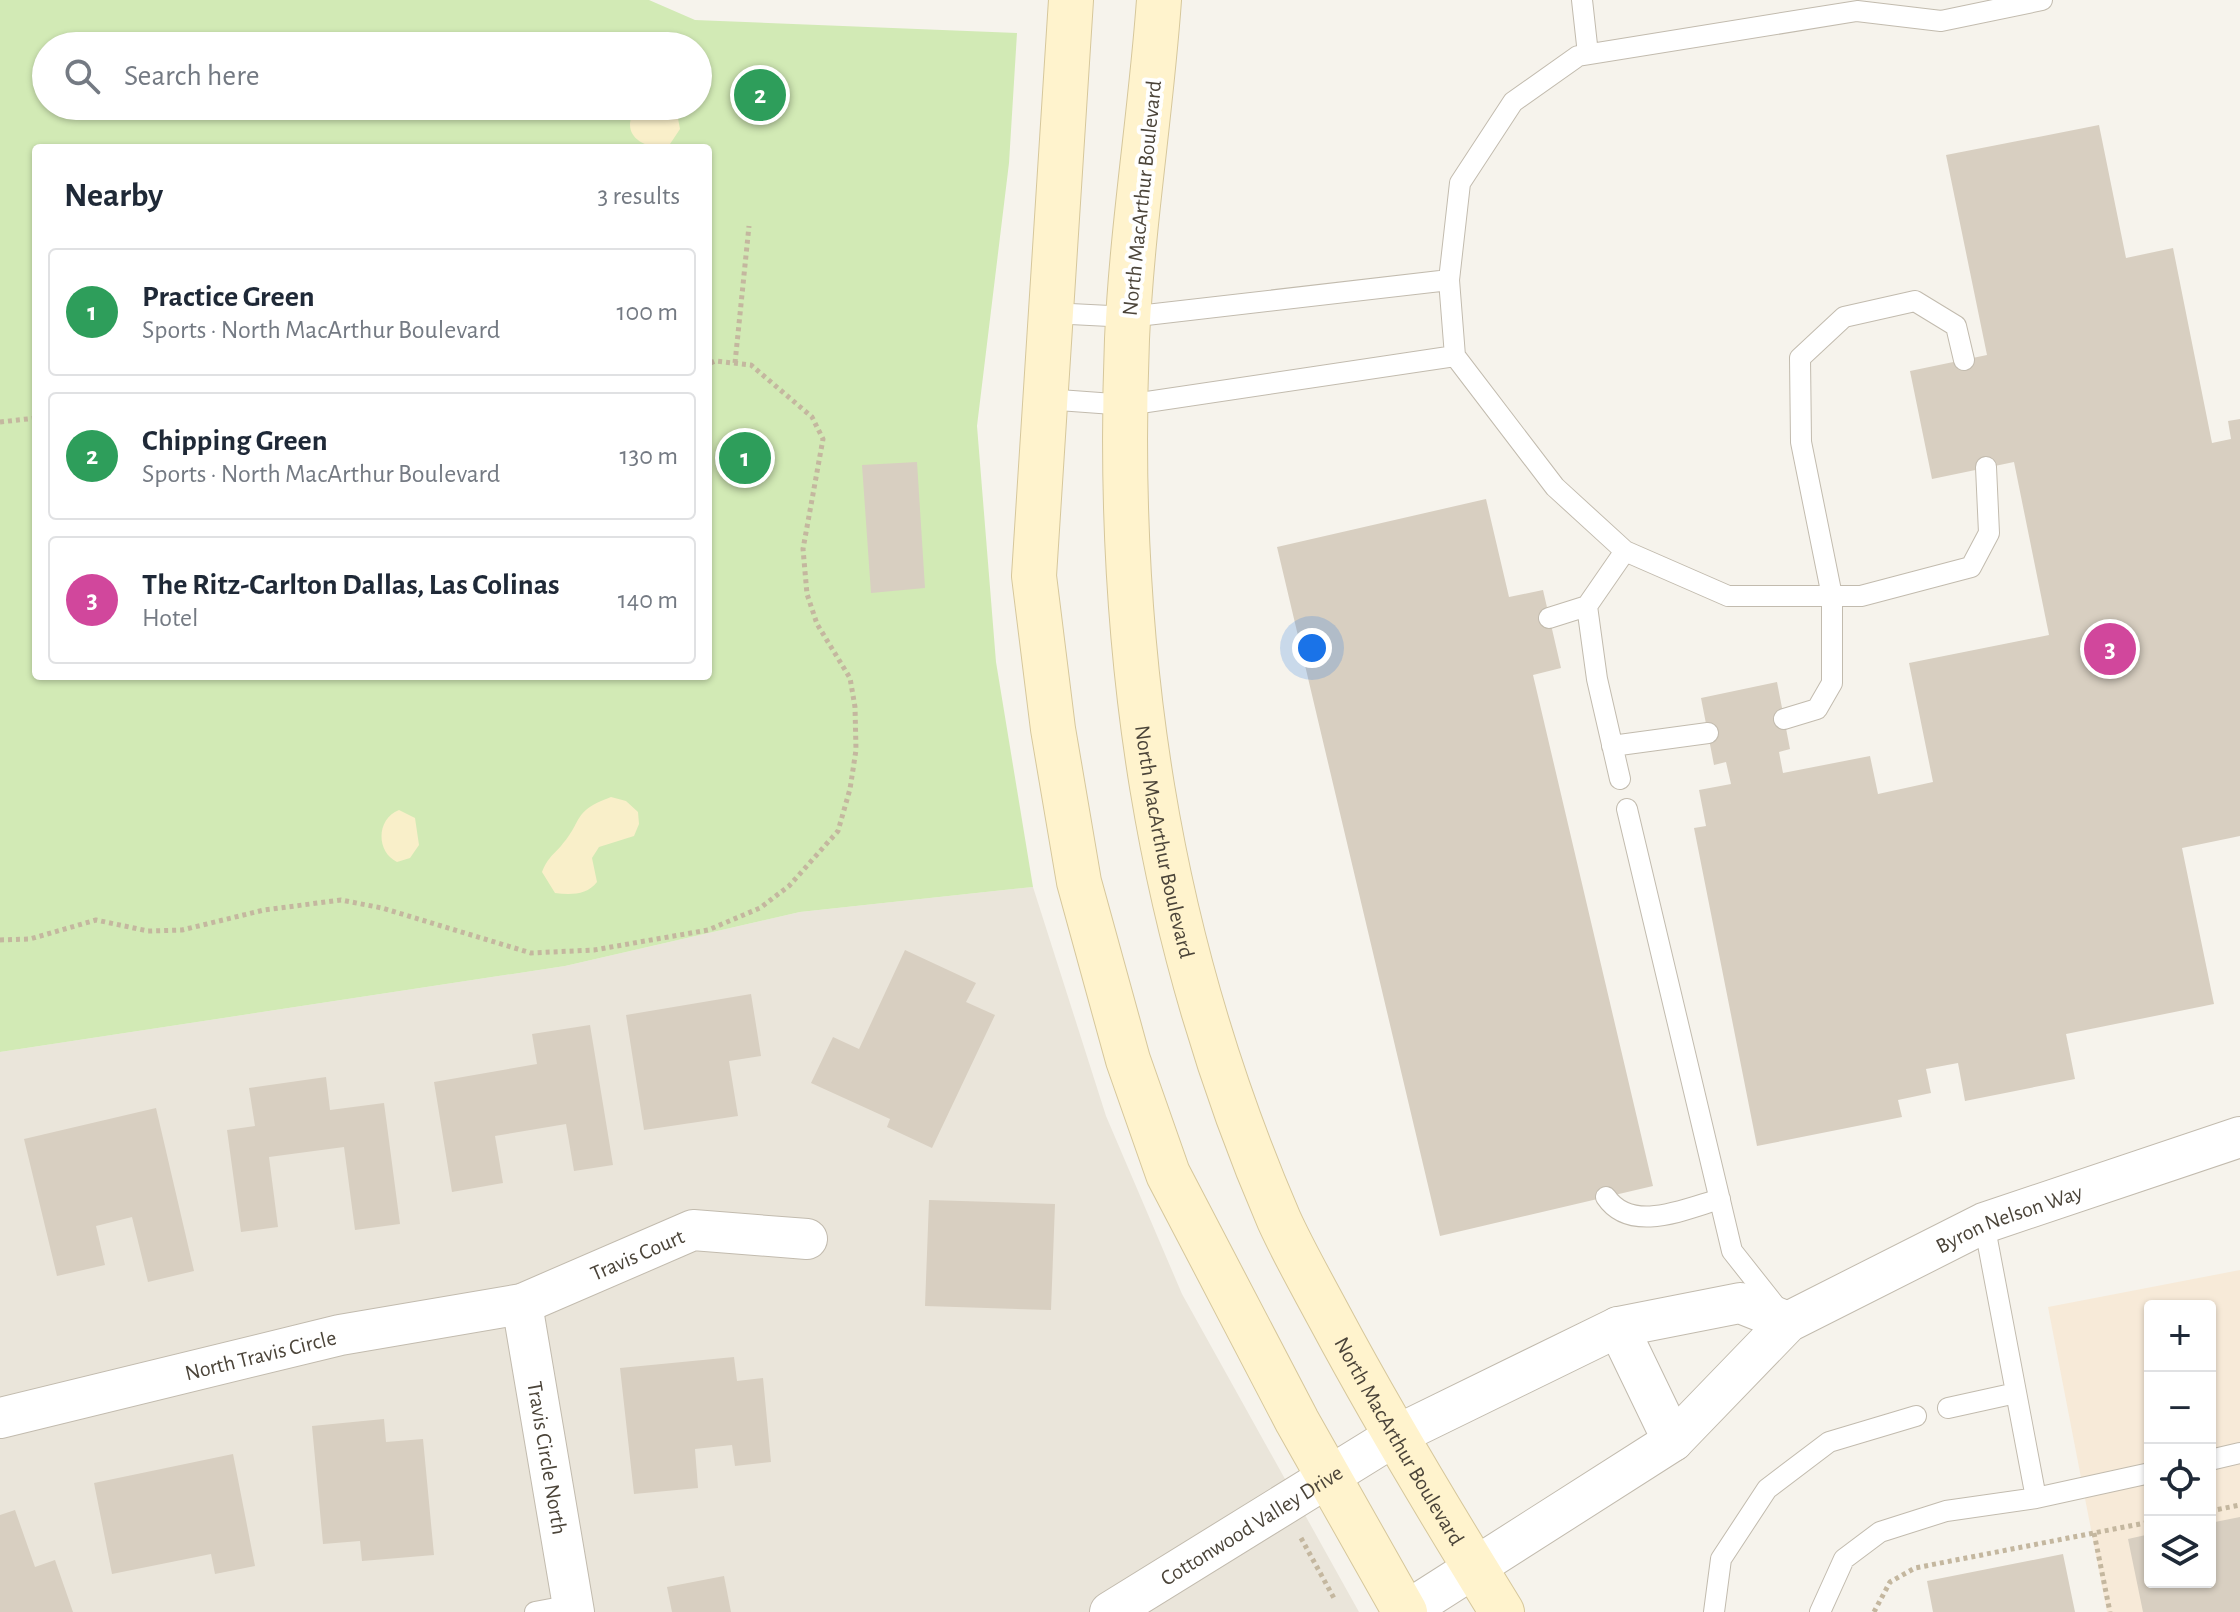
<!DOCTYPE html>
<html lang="en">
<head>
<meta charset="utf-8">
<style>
  body { margin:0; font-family:"Alegreya Sans",sans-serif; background:#f6f6f7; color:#1f2937 }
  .controls { position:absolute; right:24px; bottom:24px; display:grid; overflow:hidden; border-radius:8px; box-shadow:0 2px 6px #0004 }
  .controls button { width:72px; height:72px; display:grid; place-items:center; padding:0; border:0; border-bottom:2px solid #e0e1e3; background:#fff; color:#1f2937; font:40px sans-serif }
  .you { position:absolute; left:1312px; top:648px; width:28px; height:28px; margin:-20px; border:6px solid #fff; border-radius:50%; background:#1a73e8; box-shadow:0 0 0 12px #1a73e833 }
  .badge { display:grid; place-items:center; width:52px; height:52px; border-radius:50%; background:#1a73e8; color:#fff; font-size:26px; font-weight:700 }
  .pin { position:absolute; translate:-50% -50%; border:4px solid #fff; box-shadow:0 2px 8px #0006 }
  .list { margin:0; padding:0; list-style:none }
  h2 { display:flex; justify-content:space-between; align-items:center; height:104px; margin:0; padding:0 32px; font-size:34px }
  h2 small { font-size:26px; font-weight:400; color:#747a83 }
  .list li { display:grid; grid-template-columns:52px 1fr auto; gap:24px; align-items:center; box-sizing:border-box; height:128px; margin:0 16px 16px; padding:0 16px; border:2px solid #e0e1e3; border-radius:8px }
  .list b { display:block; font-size:30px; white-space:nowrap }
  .list p { margin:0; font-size:26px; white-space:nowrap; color:#747a83 }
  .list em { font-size:26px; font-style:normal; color:#747a83 }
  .icon { flex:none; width:44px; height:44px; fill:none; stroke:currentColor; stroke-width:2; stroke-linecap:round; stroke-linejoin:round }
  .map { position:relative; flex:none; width:2240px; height:1612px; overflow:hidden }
  .search { position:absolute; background:#fff; box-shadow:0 2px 6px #0004; left:32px; top:32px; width:680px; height:88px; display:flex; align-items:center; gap:20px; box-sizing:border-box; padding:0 28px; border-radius:44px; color:#747a83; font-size:30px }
  .panel { position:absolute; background:#fff; box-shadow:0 2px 6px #0004; left:32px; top:144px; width:680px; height:536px; border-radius:8px }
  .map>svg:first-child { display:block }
</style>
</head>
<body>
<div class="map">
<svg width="2240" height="1612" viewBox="0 0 2240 1612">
  <rect width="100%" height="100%" fill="#f6f3ec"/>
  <!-- residential -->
  <path fill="#eae5da" d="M1033 887 1106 1116 1182 1294 1359 1612H0V1052L565 966 800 912Z"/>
  <!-- commercial -->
  <path fill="#f7ead8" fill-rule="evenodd" d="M2240 1270V1612H2107L2048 1307ZM2150 1306H2210V1582H2150Z"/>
  <!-- green -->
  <path fill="#d2eab5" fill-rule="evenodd" d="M0 0H649L695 20 1017 33 1009 163 977 426 996 662 1033 887 800 912 565 966 0 1052ZM46 46H698V106H46ZM36 148H708V676H36Z"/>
  <!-- sand -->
  <path fill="#f9efc9" d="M638 106 676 108 680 129 668 147C641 150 617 132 638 106Z
    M611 797 626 801 638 812 639 824 634 836 599 847 592 858 597 882C587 895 571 895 555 893L542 872C548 858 551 857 561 846 584 820 571 812 611 797Z
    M399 810 415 818 419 845 410 858 397 862C376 852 376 819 399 810Z"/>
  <!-- building -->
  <path fill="#d8cfc1" d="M2099 125 2126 258 2173 248 2212 443 2231 439 2228 421 2240 419V836L2182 848 2214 1004 2066 1034 2075 1079 1965 1101 1958 1063 1926 1069 1931 1093 1898 1100 1902 1117 1757 1146 1694 828 1706 826 1699 790 1731 784 1726 762 1714 765 1701 698 1777 682 1790 749 1779 752 1783 773 1870 756 1878 794 1933 782 1909 663 2049 635 2014 462 1932 479 1910 371 1987 355 1946 155Z
    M917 462 925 588 871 593 862 465Z
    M1486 499 1509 597 1543 590 1561 668 1533 675 1653 1186 1440 1236 1277 547Z
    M905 950 976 983 966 1002 995 1015 932 1148 887 1127 890 1119 811 1083 833 1037 859 1049Z
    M751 994 761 1056 729 1061 738 1116 644 1130 626 1015Z
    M590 1025 613 1165 574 1171 566 1124 495 1136 503 1183 452 1192 434 1082 537 1064 532 1034Z
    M326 1077 330 1110 384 1103 400 1224 355 1230 344 1147 269 1157 278 1227 241 1232 227 1130 255 1126 249 1088Z
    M156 1108 194 1271 148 1282 132 1217 96 1226 105 1265 57 1276 24 1139Z
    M929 1200 1055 1204 1051 1310 925 1306Z
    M734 1357 737 1381 763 1378 771 1462 735 1466 732 1445 695 1449 698 1488 634 1494 620 1368Z
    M384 1419 386 1442 423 1439 434 1555 362 1561 360 1541 323 1544 312 1426Z
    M233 1454 255 1566 215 1574 211 1554 112 1574 94 1483Z
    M15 1510 35 1567 55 1560 73 1612H0V1515Z
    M2240 1517V1612H2143L2128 1539 2150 1534V1582H2210V1523Z
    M2063 1554 2075 1612H1933L1927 1581Z
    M724 1576 731 1612H672L667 1587Z"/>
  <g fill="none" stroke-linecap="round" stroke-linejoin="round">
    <defs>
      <path id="lane" d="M1582 0 1588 54
        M1051 313 1129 317 1449 280
        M1045 399 1127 405 1455 356
        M1986 467 1989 533 1971 567 1861 596H1728L1625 551 1555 487 1455 356 1449 280 1460 183 1513 102 1578 56 1857 11 1941 21 2042 0
        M1549 618 1587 606
        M1784 719 1817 709 1832 683V596L1801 442 1800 358 1844 317 1915 301 1956 326 1964 360
        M1612 746 1708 733
        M1620 779 1597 679 1587 606 1625 551
        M1627 809 1732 1251 1781 1313
        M1606 1197C1631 1234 1685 1209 1720 1199
        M1984 1223 2036 1498
        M1948 1408 2016 1393
        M2210 1460 2240 1453
        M535 1612 572 1605
        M1714 1612 1721 1559 1767 1489 1829 1442 1916 1416
        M1820 1612 1844 1559 1880 1532 1946 1511 2036 1498 2150 1473"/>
      <g id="street">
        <path id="s1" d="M522 1304 574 1612"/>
        <path d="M1618 1327 1673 1441"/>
        <path id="s2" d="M0 1418 340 1335 522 1304 693 1230 807 1239"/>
        <path id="s3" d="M1110 1612 1393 1437 1618 1327 1740 1303 1788 1322"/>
        <path id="s4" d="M1405 1612 1673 1441 1788 1322 1984 1223 2240 1137"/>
      </g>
      <g id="secondary">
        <path d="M1071 0 1034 576 1053 729 1079 882 1128 1060 1168 1174 1297 1421 1405 1612"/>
        <path id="s5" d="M1159 0C1151 113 1132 226 1127 339 1115 647 1156 935 1279 1220 1294 1253 1313 1286 1330 1318 1384 1419 1442 1515 1502 1612"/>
      </g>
    </defs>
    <!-- lane casing -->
    <use href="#lane" stroke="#c2bbae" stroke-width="22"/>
    <!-- street casing -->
    <use href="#street" stroke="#c2bbae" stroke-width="42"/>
    <!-- secondary casing -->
    <use href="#secondary" stroke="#d6c79b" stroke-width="46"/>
    <!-- path -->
    <path stroke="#c4b79f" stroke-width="5" stroke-dasharray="4 4" stroke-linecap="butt" d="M735 363 749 226
      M0 422 36 418
      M0 940 30 939 96 920 148 931 182 930 264 910 341 900 382 908 531 953 594 950 708 930 760 908 789 886 838 831 850 789 856 750 855 707 850 678 817 624 807 594 803 549 823 439 812 417 751 365 715 361 708 364
      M2210 1511 2240 1505
      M2094 1533 2110 1612
      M1301 1538 1335 1600
      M1874 1612 1890 1582 1915 1568 2150 1522"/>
    <!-- lane -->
    <use href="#lane" stroke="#fff" stroke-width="20"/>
    <!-- street -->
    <use href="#street" stroke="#fff" stroke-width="40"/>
    <!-- secondary -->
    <use href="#secondary" stroke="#fff3cd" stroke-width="44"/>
  </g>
  <g text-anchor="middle" stroke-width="8" stroke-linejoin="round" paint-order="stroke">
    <!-- street labels -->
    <g font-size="22" fill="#4b4439" stroke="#fff">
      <text transform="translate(1141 198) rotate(-84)" y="8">North MacArthur Boulevard</text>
      <text dy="8" stroke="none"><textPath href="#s5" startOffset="846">North MacArthur Boulevard</textPath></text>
      <text dy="8" stroke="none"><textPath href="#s4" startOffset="728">Byron Nelson Way</textPath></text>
      <text dy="8" stroke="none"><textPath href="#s2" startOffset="660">Travis Court</textPath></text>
      <text dy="8" stroke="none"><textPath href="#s2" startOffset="268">North Travis Circle</textPath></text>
      <text dy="8" stroke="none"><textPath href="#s5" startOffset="1494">North MacArthur Boulevard</textPath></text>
      <text dy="8" stroke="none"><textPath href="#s1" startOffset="156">Travis Circle North</textPath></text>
      <text dy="8" stroke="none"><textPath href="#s3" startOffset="166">Cottonwood Valley Drive</textPath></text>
    </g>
  </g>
</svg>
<div class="controls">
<button>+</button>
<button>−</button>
<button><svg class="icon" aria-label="locate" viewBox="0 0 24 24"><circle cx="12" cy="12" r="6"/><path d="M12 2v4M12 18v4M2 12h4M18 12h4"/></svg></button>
<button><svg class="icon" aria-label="layers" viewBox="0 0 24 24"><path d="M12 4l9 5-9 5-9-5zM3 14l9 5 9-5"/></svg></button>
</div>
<div class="you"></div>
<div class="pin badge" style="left:745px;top:458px;background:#2e9e5b">1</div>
<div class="pin badge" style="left:760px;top:95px;background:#2e9e5b">2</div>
<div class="pin badge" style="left:2110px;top:649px;background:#d1479c">3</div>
<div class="search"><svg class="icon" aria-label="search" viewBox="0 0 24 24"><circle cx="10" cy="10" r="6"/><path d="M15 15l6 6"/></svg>Search here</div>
<section class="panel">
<h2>Nearby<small>3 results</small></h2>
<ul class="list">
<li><span class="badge" style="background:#2e9e5b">1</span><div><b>Practice Green</b><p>Sports · North MacArthur Boulevard</p></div><em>100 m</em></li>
<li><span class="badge" style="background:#2e9e5b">2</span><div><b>Chipping Green</b><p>Sports · North MacArthur Boulevard</p></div><em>130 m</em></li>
<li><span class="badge" style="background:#d1479c">3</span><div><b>The Ritz-Carlton Dallas, Las Colinas</b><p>Hotel</p></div><em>140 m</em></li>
</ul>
</section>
</div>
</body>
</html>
